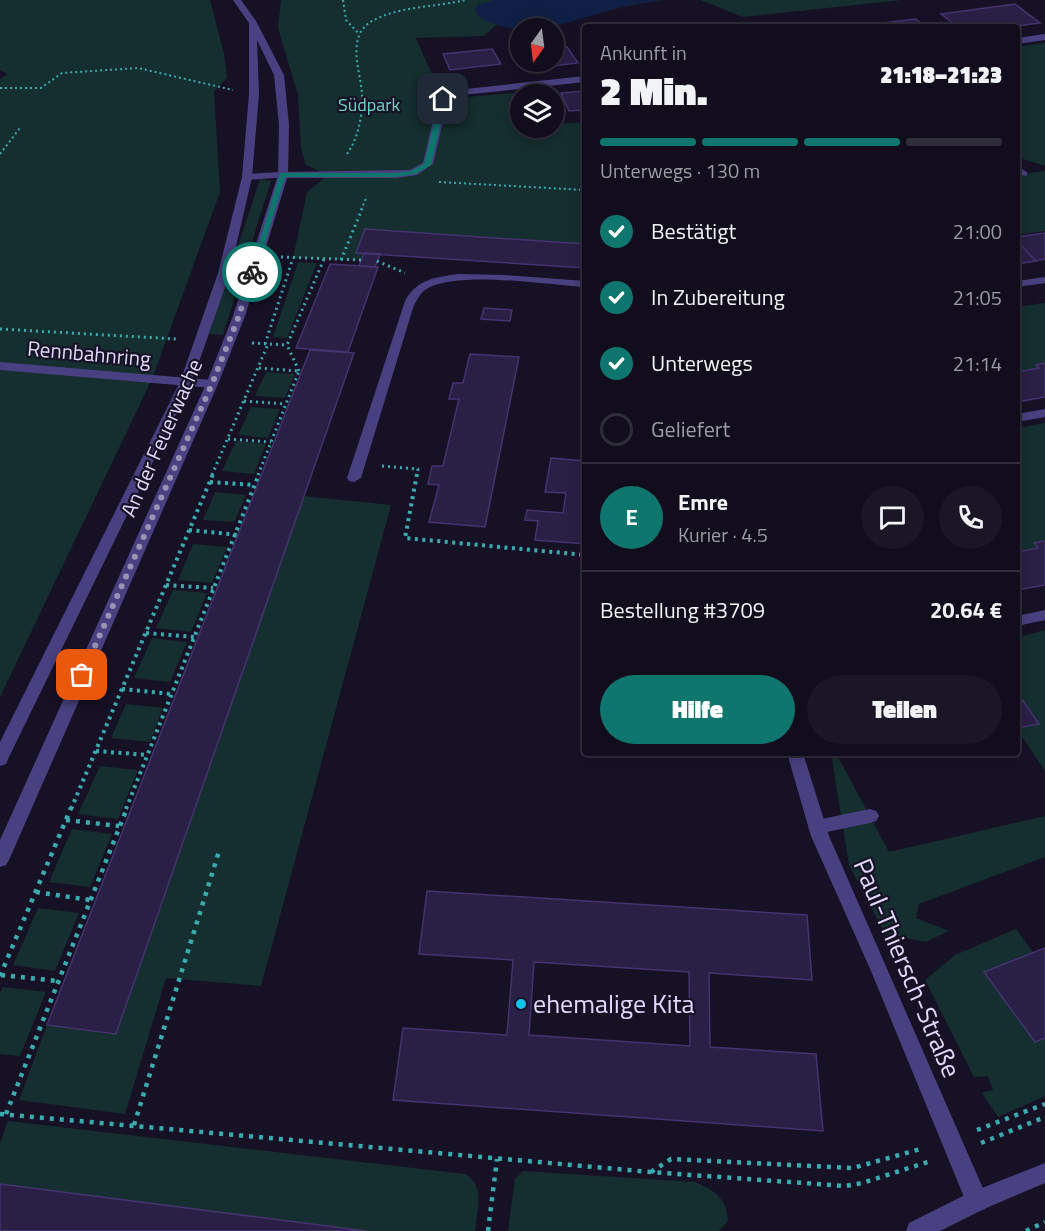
<!DOCTYPE html>
<html lang="de">
<meta charset="utf-8">
<style>
body{margin:0;font-family:"Titillium Web",sans-serif;background:#1a1625;color:#f1f3f6;height:100vh;display:flex;flex-direction:column;font-size:22px;white-space:nowrap}
*{box-sizing:border-box;margin:0}
p{font-size:20px;color:#9c9ca3}
.icon{flex:none;width:33px;height:33px;fill:none;stroke:currentColor;stroke-width:2;stroke-linecap:round;stroke-linejoin:round}
.map{position:relative;flex:1;overflow:hidden}
.side{position:absolute;left:582px;top:24px;width:438px;height:732px;display:flex;flex-direction:column;background:#110d1c;border-radius:6px;box-shadow:0 3px 15px #0003,0 0 0 2px #302d3b}
.side>*{flex:none}
.needle{width:39px;rotate:194deg}
.controls{position:absolute;left:510px;top:18px;display:grid;gap:12px}
.controls a{display:grid;place-items:center;width:54px;height:54px;border-radius:50%;background:#110d1c;box-shadow:0 3px 15px #0003,0 0 0 2px #302d3b;font-size:30px}
.pin{position:absolute;display:grid;place-items:center;width:51px;height:51px;color:#fff;margin:-26px;border-radius:12px;box-shadow:0 3px 9px #0006}
.courier{position:absolute;display:grid;place-items:center;width:60px;height:60px;margin:-30px;border:4px solid #0f766e;border-radius:50%;background:#fff;color:#222;box-shadow:0 2px 8px #0007}
.head em{font-style:normal;font-weight:800}
.head div{display:flex;flex-direction:column-reverse}
.head{display:flex;align-items:center;justify-content:space-between;height:102px;padding:0 18px}
h1{font-size:39px;font-weight:800;line-height:45px}
.bar{display:grid;grid-template-columns:repeat(4,1fr);gap:9px 6px;align-content:center;height:72px;padding:0 18px}
.bar i{height:8px;border-radius:4px;background:#302d3b}
.bar .current{background:#0f766e}
.bar p{grid-column:span 4}
.line{display:flex;align-items:center;gap:15px;padding:0 18px;border-top:2px solid #302d3b}
.line div{flex:1}
.round{display:grid;place-items:center;flex:none;width:63px;height:63px;border-radius:32px;background:#1a1625}
ol{padding:0 18px;list-style:none}
li{display:flex;align-items:center;gap:18px;height:66px}
li p{margin-inline-start:auto}
li .icon{padding:6px;border-radius:50%;background:#0f766e;color:#fff;stroke-width:4}
li:last-child{color:#9c9ca3}
li i{width:33px;height:33px;border:3px solid #302d3b;border-radius:50%}
.primary-button{display:flex;gap:12px;margin-top:auto;padding:12px 18px}
.primary-button a{flex:1;height:69px;border-radius:36px;background:#0f766e;color:#fff;font-size:24px;font-weight:800;line-height:69px;text-align:center}
.primary-button a+a{background:#1a1625;color:#f1f3f6}
.map>svg:first-child{display:block}
.green{fill:#152e2f}
.water{fill:#101f45}
.building{fill:#2a1f45;stroke:#44336f;stroke-width:1.5;fill-rule:evenodd}
.lines{fill:none;stroke-linecap:round;stroke-linejoin:round}
.path-far3{stroke:#39acb0;stroke-width:2;stroke-dasharray:2 3;stroke-linecap:butt}
.path-far2{stroke:#39acb0;stroke-width:3;stroke-dasharray:2 4;stroke-linecap:butt}
.path-far1{stroke:#39acb0;stroke-width:4;stroke-dasharray:3 4.5;stroke-linecap:butt}
.path{stroke:#39acb0;stroke-width:4.5;stroke-dasharray:4 6;stroke-linecap:butt}
.service{fill:#494081;fill-rule:evenodd}
.minor{fill:#494081;fill-rule:evenodd}
.tertiary{fill:#494081;fill-rule:evenodd}
.route{fill:#0f766e}
.done{stroke:#9a93b1;stroke-width:6;stroke-dasharray:0 10.8}
.poi-dot{fill:#14c3ed;stroke:#171126;stroke-width:2}
.labels{text-anchor:middle;stroke-width:4.5;stroke-linejoin:round;paint-order:stroke}
.far-park-label{font-size:18px;fill:#6ad7c6;stroke:#171126}
.street-label{font-size:21px;fill:#e0d9fc;stroke:#171126}
.near-street-label{font-size:26px;fill:#e0d9fc;stroke:#171126}
.near-poi-label{font-size:26px;fill:#e0d9fc;stroke:#171126;text-anchor:start}
</style>
<div class="map">
<svg width="1045" height="1231" viewBox="0 0 1045 1231">
<rect width="100%" height="100%" fill="#171126"/>
<!-- green -->
<path class="green" d="M0 0H210L224 54 227 78 214 91 220 192 152 379 0 697V79L7 74 0 70Z
M281 0H662L622 7 545 28 520 29 496 25 484 36 416 38 443 99 526 92 527 94H520V128H554V124L585 122V244L366 229 361 260 293 258 307 192 328 175 306 165 301 149 298 95 278 28Z
M700 0H902L743 17Z
M1045 43V166L1023 159 1017 154V47Z
M1017 170 1023 174 1045 171V231L1017 235Z
M260 179 271 181 223 335 209 334Z
M298 262 317 263 287 338 273 337Z
M1045 303V363L1036 365 1039 368 1017 372V307Z
M266 372 295 374 285 398 255 396Z
M251 407 280 409 268 438 238 435Z
M1045 423V541L1035 543 1038 548 1017 552V428Z
M236 441 266 444 254 474 222 471Z
M215 492 246 495 234 522 203 520Z
M304 496 391 505 261 986 166 978 125 1114 19 1100 47 1025 117 1033Z
M193 544 227 547 212 583 178 580Z
M173 590 207 593 191 632 156 628Z
M1045 630V771L1017 729 1038 723 1017 692V638Z
M152 638 187 642 170 682 134 678Z
M126 704 163 708 150 742 111 738Z
M831 753H836L889 852 1045 816V857L919 904 916 918 949 931 926 942 885 934 849 865Z
M100 766 138 770 118 819 78 814Z
M72 829 112 834 90 887 49 882Z
M38 908 79 913 55 971 13 965Z
M1016 929 1033 952 985 972 1035 1042 1045 1038V1096L998 1117 982 1093 993 1090 988 1076 974 1077 925 980 955 955Z
M3 987 46 992 20 1056 0 1054V993Z
M8 1121 465 1174C486 1186 477 1210 475 1231H366L0 1184V1143Z
M523 1171 695 1182C715 1190 727 1199 728 1221L719 1231H508L515 1179Z"/>
<!-- water -->
<path class="water" d="M494 0H662C648 2 634 4 621 7 578 18 531 41 489 22 482 19 478 17 475 10L478 5Z"/>
<!-- building -->
<path class="building" d="M1015 4 1040 23 1007 27H958L941 14Z
M916 19 925 27H868L865 25Z
M567 47 578 63 527 69 522 62H554V48Z
M492 49 501 64 450 70 443 54Z
M585 91V110L569 111 561 93Z
M365 229 585 244V268L356 253Z
M1045 233V259L1036 261 1017 241V237Z
M1017 241 1036 261 1017 264Z
M364 253 380 254 375 267 359 266Z
M330 264 378 267 348 352 296 348Z
M484 308 512 310 510 321 481 319Z
M310 350 354 353 116 1034 47 1025Z
M470 354 519 357 485 527 429 522 439 485 428 484 432 466H443L459 399H449L453 383H463Z
M1045 363V397L1017 402V372L1039 368 1036 365Z
M551 458 585 461V544L535 540 538 521 525 520 527 510 563 513 566 493 545 492Z
M1045 541V585L1017 590V552L1038 548 1034 543Z
M1017 692 1039 724 1017 728Z
M427 891 807 915 812 980 709 973 710 1047 816 1054 823 1131 393 1100 403 1028 507 1035 513 960 419 954ZM534 962 689 972 690 1046 529 1035Z
M1045 948V1038L1035 1042 984 972Z
M0 1184 366 1231H0Z"/>
<g class="lines">
<!-- path-far3 -->
<path class="path-far3" d="M343 0 346 20 359 34
M0 88H41L62 73 138 68 233 90
M0 154 20 128
M347 154C359 137 363 113 362 93 360 70 346 36 372 21 399 6 436 7 466 0
M439 182 585 190
M361 210 367 196"/>
<!-- path-far2 -->
<path class="path-far2" d="M281 257 361 260
M341 260 362 209
M377 261 405 273
M0 329 176 339
M252 343 287 345
M265 344 293 258
M299 371 287 345 324 259
M244 401 285 404
M228 439 271 442
M382 466 418 469 417 475
M212 475 268 344
M258 475 299 371 258 368"/>
<!-- path-far1 -->
<path class="path-far1" d="M417 474 405 538 585 555
M210 482 254 485
M189 530 238 535
M166 585 213 588
M146 633 194 637
M122 689 171 694
M96 751 147 755
M71 809 213 474
M126 809 259 474"/>
<!-- path -->
<path class="path" d="M66 820 119 826
M36 892 90 900
M1 975 58 981
M0 976 71 808
M0 1114 650 1172 845 1186 862 1183 931 1161
M6 1114 127 808
M134 1125 220 848
M977 1130 1045 1104
M981 1143 1045 1117
M651 1172 671 1159 853 1168 924 1148
M488 1231 497 1159
M1026 1231 1045 1222"/>
<!-- service -->
<path class="service" d="M283 172 288 175 287 177 247 180 242 177 247 174Z
M870 809 876 811 879 816 876 821 870 823 817 834 811 832 808 827 811 822 817 820Z"/>
<!-- minor -->
<path class="minor" d="M1045 34V40L1017 44V38Z
M585 76V82L453 96 448 100 433 164 417 175 396 178H283L278 175 283 172 410 170 423 163 438 99 447 91Z
M1017 166 1027 172V176L1017 174Z
M459 274 504 275 585 281V287C546 285 465 271 430 287 421 291 417 299 413 308L361 478 354 482 349 481 347 478 405 301C417 279 436 277 459 274Z
M1045 277V283L1017 287V281Z
M0 362 212 380 218 384 212 388 0 370Z
M1045 409V417L1017 422V414Z
M1045 610V620L1017 626V616Z
M787 753H803L829 836 985 1193 988 1201 985 1209 977 1212 969 1209 871 971 811 836Z"/>
<!-- tertiary -->
<path class="tertiary" d="M233 0H241L256 21 284 75 289 125 288 175 245 316 218 384 9 860 6 865 0 867V840L206 384 233 316 278 175 279 125 274 75 257 40 259 94 252 177 230 273 192 382 8 759 6 764 0 766V742L180 382 218 273 242 177 249 94V23Z
M1045 1163V1183L984 1209 940 1231H906L909 1223 969 1193Z"/>
</g>
<!-- route -->
<path class="route" d="M443 98 446 99 431 165 415 174 396 177H285L256 272 250 274 280 173H396L411 171 424 164 440 99Z"/>
<g class="lines">
<!-- done -->
<path class="done" d="M82 675 212 384 239 316 252 272"/>
</g>
<!-- markers -->
<circle class="poi-dot" cx="521" cy="1004" r="6"/>
<g class="labels">
<!-- far-park labels -->
<g class="far-park-label">
<text x="369" y="111">Südpark</text>
</g>
<!-- street labels -->
<g class="street-label">
<text transform="translate(89 354) rotate(5)" y="7">Rennbahnring</text>
<text transform="translate(162 438) rotate(-66)" y="7">An der Feuerwache</text>
</g>
<!-- near-street labels -->
<g class="near-street-label">
<text transform="translate(907 968) rotate(67)" y="9">Paul-Thiersch-Straße</text>
</g>
<!-- near-poi labels -->
<g class="near-poi-label">
<text x="533" y="1013">ehemalige Kita</text>
</g>
</g>
</svg>
<div class="controls">
<a><svg class="needle" viewBox="-14 -14 28 28"><path d="M0-13l5 13h-10z" fill="#e53935"/><path d="M0 13l5-13h-10z" fill="#9c9ca3"/></svg></a>
<a><svg class="icon" aria-label="layers" viewBox="0 0 24 24"><path d="M12 4l9 5-9 5-9-5zM3 14l9 5 9-5"/></svg></a>
</div>
<div class="pin" style="left:82px;top:675px;background:#ea580c"><svg class="icon" aria-label="bag" viewBox="0 0 24 24"><path d="M5 8h14l-1 12H6zM9 8a3 3 0 0 1 6 0"/></svg></div>
<div class="pin" style="left:443px;top:99px;background:#1f2937"><svg class="icon" aria-label="home" viewBox="0 0 24 24"><path d="M3 11l9-7 9 7M6 9v11h12V9"/></svg></div>
<div class="courier" style="left:252px;top:272px"><svg class="icon" aria-label="bike" viewBox="0 0 24 24"><circle cx="6" cy="16" r="4"/><circle cx="18" cy="16" r="4"/><path d="M6 16l4-8h5l3 8M10 8l3 8H6M13 5h3"/></svg></div>
<section class="side">
<div class="head"><div><h1>2 Min.</h1><p>Ankunft in</p></div><em>21:18–21:23</em></div>
<div class="bar"><i class="current"></i><i class="current"></i><i class="current"></i><i></i><p>Unterwegs · 130 m</p></div>
<ol>
<li><svg class="icon" aria-label="check" viewBox="0 0 24 24"><path d="M5 12l5 5 9-10"/></svg>Bestätigt<p>21:00</p></li>
<li><svg class="icon" aria-label="check" viewBox="0 0 24 24"><path d="M5 12l5 5 9-10"/></svg>In Zubereitung<p>21:05</p></li>
<li><svg class="icon" aria-label="check" viewBox="0 0 24 24"><path d="M5 12l5 5 9-10"/></svg>Unterwegs<p>21:14</p></li>
<li><i></i>Geliefert</li>
</ol>
<div class="line" style="height:108px"><b class="round" style="background:#0f766e;color:#fff">E</b><div><b>Emre</b><p>Kurier · 4.5</p></div><a class="round"><svg class="icon" aria-label="chat" viewBox="0 0 24 24"><path d="M4 5h16v11H9l-5 4z"/></svg></a><a class="round"><svg class="icon" aria-label="phone" viewBox="0 0 24 24"><path d="M5 4h4l2 5-3 2q2 4 5 5l2-3 5 2v4C11 20 4 13 5 4z"/></svg></a></div>
<div class="line" style="height:78px"><div>Bestellung #3709</div><b>20.64 €</b></div>
<div class="primary-button"><a>Hilfe</a><a>Teilen</a></div>
</section>
</div>
